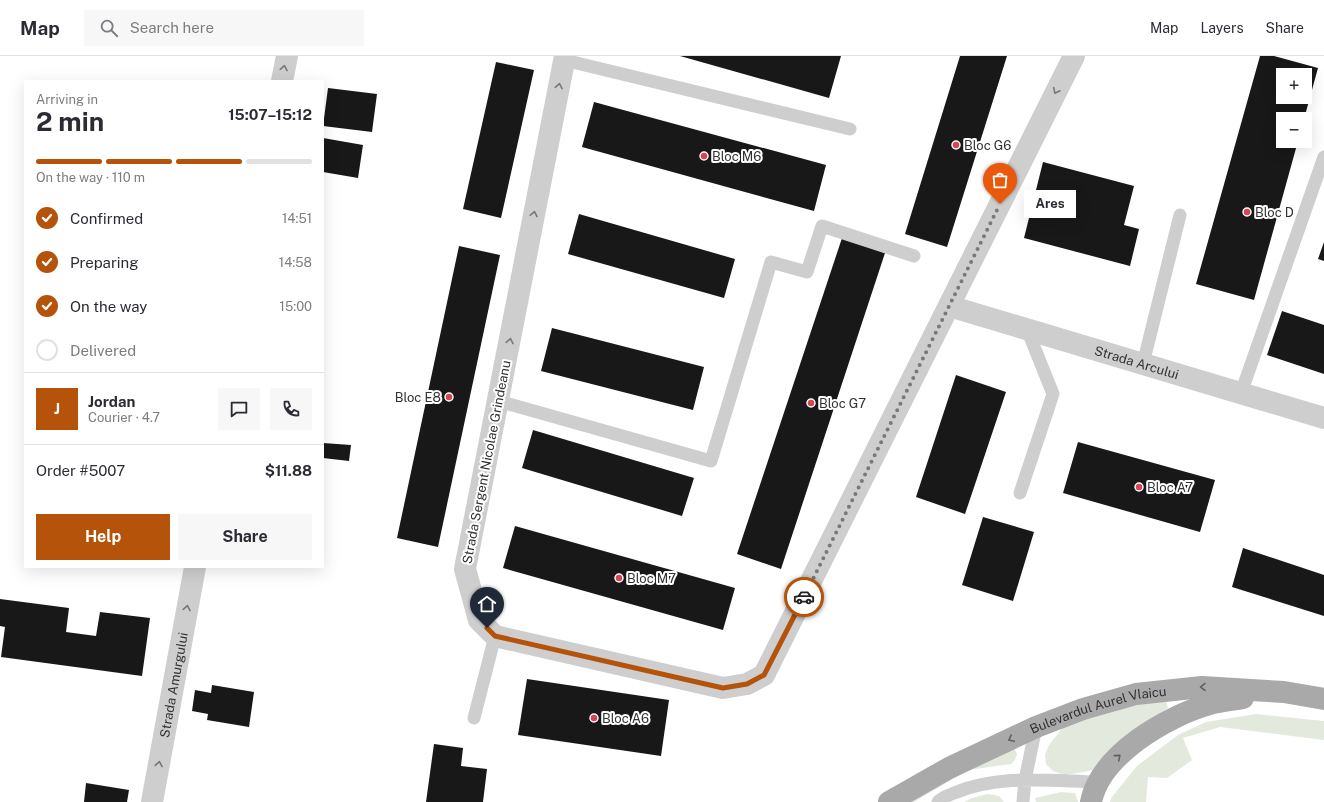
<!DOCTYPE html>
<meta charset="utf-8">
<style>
body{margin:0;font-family:"Public Sans",sans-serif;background:#f7f7f7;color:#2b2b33;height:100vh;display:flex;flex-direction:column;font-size:15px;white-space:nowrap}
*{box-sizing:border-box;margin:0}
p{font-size:13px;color:#7c7c81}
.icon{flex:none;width:22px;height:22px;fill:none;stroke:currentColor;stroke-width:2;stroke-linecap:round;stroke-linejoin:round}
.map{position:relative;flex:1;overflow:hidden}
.side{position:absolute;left:24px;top:24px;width:300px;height:488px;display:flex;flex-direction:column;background:#fff;border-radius:0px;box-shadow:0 4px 16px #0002}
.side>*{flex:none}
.fabs{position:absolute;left:1276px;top:12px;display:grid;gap:8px}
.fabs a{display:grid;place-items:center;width:36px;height:36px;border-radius:0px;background:#fff;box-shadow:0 4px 16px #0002;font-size:20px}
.pin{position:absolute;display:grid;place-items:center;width:34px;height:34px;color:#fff;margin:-41px -17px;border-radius:50% 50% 50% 0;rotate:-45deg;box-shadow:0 0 4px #0007}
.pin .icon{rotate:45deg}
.courier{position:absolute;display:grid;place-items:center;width:40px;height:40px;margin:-20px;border:3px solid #b45309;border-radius:50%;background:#fff;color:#222;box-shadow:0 1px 5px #0007}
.bubble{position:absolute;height:28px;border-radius:0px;background:#fff;box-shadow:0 4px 16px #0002;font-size:13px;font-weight:700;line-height:28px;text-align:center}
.overview em{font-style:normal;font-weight:700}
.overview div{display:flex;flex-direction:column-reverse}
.overview{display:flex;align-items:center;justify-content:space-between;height:68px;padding:0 12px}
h1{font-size:26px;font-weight:700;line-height:30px}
.bar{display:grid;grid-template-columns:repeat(4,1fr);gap:6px 4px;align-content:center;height:48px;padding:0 12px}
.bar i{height:5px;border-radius:3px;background:#e1e1e2}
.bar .selected{background:#b45309}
.bar p{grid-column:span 4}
.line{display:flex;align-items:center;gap:10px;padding:0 12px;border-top:1px solid #e1e1e2}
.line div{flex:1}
.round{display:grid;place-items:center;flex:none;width:42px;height:42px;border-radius:0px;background:#f7f7f7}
ol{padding:0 12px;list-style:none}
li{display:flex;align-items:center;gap:12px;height:44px}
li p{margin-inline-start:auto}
li .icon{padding:4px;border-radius:50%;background:#b45309;color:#fff;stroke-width:4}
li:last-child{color:#7c7c81}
li i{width:22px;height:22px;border:2px solid #e1e1e2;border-radius:50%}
.action{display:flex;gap:8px;margin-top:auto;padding:8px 12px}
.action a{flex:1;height:46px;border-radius:0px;background:#b45309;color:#fff;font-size:16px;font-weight:700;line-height:46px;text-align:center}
.action a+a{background:#f7f7f7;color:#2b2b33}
header{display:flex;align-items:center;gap:24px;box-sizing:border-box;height:56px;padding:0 20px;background:#fff;border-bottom:1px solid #e1e1e2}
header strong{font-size:19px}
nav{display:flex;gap:22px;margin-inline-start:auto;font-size:14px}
.search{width:280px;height:36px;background:#f7f7f7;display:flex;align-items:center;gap:10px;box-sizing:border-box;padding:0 14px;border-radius:0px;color:#7c7c81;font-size:15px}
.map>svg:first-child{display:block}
.green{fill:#e4e9dd}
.building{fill:#181818;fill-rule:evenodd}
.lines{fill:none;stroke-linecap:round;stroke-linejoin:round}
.service{stroke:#cecece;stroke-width:13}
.minor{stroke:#cecece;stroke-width:22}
.primary{stroke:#a9a9a9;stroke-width:22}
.oneway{stroke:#787878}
.oneway2{stroke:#616161}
.done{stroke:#797979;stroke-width:4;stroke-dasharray:0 7.2}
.route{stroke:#b45309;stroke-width:5}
.poi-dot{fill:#d84355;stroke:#fff;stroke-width:1.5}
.labels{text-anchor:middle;stroke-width:4;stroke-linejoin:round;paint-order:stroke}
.poi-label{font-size:13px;fill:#313131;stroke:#fff;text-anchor:start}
.street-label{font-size:13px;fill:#313131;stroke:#fff}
</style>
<header>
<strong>Map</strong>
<div class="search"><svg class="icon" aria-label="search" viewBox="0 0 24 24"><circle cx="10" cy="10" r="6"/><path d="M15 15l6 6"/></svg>Search here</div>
<nav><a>Map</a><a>Layers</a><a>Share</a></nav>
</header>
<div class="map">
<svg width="1324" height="746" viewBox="0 0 1324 746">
<rect width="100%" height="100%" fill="#fff"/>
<!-- green -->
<path class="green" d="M1165 642 1168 652 1135 674 1095 714 1064 719 1053 715 1046 708 1045 698 1049 689 1065 669 1097 656Z
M1256 658 1324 665V684L1220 671 1183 682 1192 704 1167 722 1148 721 1146 746H1110L1111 742 1137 710 1178 679 1206 666Z
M1013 690 1017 698 1015 704 1011 708 968 714 914 746H901L948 719Z
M1061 736 1075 737 1078 746H1036L1035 742Z
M988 738 999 740 1004 746H964L972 742Z"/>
<!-- building -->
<path class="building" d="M680 0H841L829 42Z
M960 0H1007L947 191 905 178Z
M1260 0H1274L1318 12 1304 63H1283V85H1298L1254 244 1196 228ZM1283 19H1305V41H1283Z
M496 6 534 14 501 162 463 153Z
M328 32 377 38 372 76 323 70Z
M594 46 826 109 814 155 582 91Z
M323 82 363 89 358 122 323 116Z
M1043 106 1134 130 1124 169 1139 173 1130 210 1024 182Z
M579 158 735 203 724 242 568 198Z
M842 182 885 197 781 513 737 498Z
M1324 186V205L1318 203Z
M459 190 500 199 438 491 397 482Z
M1282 255 1324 269V318L1267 299Z
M552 272 704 311 693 354 541 315Z
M956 319 1006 336 965 458 916 441Z
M533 374 694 422 682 460 522 412Z
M1078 386 1215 424 1200 476 1063 437Z
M323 387 351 389 349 405 323 402Z
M983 461 1034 476 1013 545 962 529Z
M515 470 735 532 723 574 503 512Z
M1243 492 1324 519V560L1232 531Z
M0 543 69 552 66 576 96 580 100 556 150 562 142 620 1 601 5 571 0 570Z
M527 623 669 644 661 700 518 679Z
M212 629 254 636 249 671 207 664 208 658 192 655 195 634 211 637Z
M434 688 463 692 461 710 487 713 483 746H426Z
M86 727 129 734 127 746H84Z"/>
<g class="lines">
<!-- service -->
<path class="service" d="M564 4 850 73
M1143 308 1180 159
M1241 337 1324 101
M498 345 711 405 771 206 807 216 822 170 914 200
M1020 437 1053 338 1027 273
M474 662 495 580
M938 746C942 741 948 740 954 737 999 718 1050 725 1098 726
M1023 746 1025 724 1036 671"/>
<!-- minor -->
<g class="minor">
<path d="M565 0 465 513 479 564 495 580 723 632 747 628 764 619 1074 0"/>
<path d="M282 25 287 0"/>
<path id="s1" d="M949 250 1324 362"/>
<path id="s2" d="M152 746 195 511"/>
</g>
<!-- primary -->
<g class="primary">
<path id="s3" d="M889 746 949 712 1036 671 1083 653 1136 638 1202 631 1284 636 1324 643"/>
<path d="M1091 746C1100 699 1167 660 1210 648 1221 645 1233 644 1243 642"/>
</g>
</g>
<!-- one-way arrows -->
<defs><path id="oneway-chevron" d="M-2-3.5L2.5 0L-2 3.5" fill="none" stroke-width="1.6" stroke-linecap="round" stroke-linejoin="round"/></defs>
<g class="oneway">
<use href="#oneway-chevron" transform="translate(284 12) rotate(-80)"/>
<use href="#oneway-chevron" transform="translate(559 30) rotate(-79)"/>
<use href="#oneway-chevron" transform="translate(1056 35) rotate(117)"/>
<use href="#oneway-chevron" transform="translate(534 158) rotate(-79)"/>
<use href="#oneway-chevron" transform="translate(510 285) rotate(-79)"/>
<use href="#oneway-chevron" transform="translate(187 552) rotate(-80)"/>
<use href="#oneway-chevron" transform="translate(159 708) rotate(-80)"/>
</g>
<g class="oneway2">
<use href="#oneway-chevron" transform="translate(1203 631) rotate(179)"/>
<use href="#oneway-chevron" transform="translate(1011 683) rotate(155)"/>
<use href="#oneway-chevron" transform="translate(1118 701) rotate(-41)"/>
</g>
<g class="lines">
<!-- done -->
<path class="done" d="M804 541 1000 148"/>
<!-- route -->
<path class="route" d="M487 572 495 580 723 632 747 628 764 619 804 541"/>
</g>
<!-- markers -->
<g class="poi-dot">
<circle cx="956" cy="89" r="4"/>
<circle cx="704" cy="100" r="4"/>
<circle cx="1247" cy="156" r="4"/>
<circle cx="449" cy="341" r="4"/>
<circle cx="811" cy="347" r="4"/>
<circle cx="1139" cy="431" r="4"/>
<circle cx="619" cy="522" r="4"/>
<circle cx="594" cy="662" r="4"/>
</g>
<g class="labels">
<!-- poi labels -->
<g class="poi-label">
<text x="964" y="94">Bloc G6</text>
<text x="712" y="105">Bloc M6</text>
<text x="1255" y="161">Bloc D</text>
<text x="441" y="346" text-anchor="end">Bloc E8</text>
<text x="819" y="352">Bloc G7</text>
<text x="1147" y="436">Bloc A7</text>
<text x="627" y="527">Bloc M7</text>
<text x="602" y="667">Bloc A6</text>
</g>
<!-- street labels -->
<g class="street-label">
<text dy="5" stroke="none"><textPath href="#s1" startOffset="196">Strada Arcului</textPath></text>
<text transform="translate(486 406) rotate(-79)" y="5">Strada Sergent Nicolae Grindeanu</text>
<text dy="5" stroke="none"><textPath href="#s2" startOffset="119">Strada Amurgului</textPath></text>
<text dy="5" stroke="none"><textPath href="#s3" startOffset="230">Bulevardul Aurel Vlaicu</textPath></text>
</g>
</g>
</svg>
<div class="fabs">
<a>+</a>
<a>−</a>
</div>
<div class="pin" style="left:1000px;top:148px;background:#ea580c"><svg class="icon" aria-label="bag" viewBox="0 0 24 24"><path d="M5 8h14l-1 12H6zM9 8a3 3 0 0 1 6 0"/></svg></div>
<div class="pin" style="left:487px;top:572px;background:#1f2937"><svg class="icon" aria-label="home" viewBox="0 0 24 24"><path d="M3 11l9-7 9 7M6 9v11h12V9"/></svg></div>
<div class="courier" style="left:804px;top:541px"><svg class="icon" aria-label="car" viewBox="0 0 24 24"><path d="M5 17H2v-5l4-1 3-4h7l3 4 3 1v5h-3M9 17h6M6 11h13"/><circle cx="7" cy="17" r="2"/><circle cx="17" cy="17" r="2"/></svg></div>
<div class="bubble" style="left:1024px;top:134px;width:52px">Ares</div>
<section class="side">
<div class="overview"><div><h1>2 min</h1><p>Arriving in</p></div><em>15:07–15:12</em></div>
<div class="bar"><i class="selected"></i><i class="selected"></i><i class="selected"></i><i></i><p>On the way · 110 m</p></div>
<ol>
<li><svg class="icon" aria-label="check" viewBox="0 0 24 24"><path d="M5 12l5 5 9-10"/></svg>Confirmed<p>14:51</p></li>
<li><svg class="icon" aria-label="check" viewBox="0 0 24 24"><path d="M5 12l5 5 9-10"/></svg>Preparing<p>14:58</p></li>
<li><svg class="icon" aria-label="check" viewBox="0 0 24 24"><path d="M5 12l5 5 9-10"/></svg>On the way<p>15:00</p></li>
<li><i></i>Delivered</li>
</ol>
<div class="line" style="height:72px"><b class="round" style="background:#b45309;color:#fff">J</b><div><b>Jordan</b><p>Courier · 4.7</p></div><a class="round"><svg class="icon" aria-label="chat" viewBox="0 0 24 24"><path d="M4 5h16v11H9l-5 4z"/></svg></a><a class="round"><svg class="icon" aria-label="phone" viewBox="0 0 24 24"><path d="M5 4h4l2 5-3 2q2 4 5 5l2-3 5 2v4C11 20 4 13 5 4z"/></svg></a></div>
<div class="line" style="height:52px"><div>Order #5007</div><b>$11.88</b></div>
<div class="action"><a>Help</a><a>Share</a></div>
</section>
</div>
